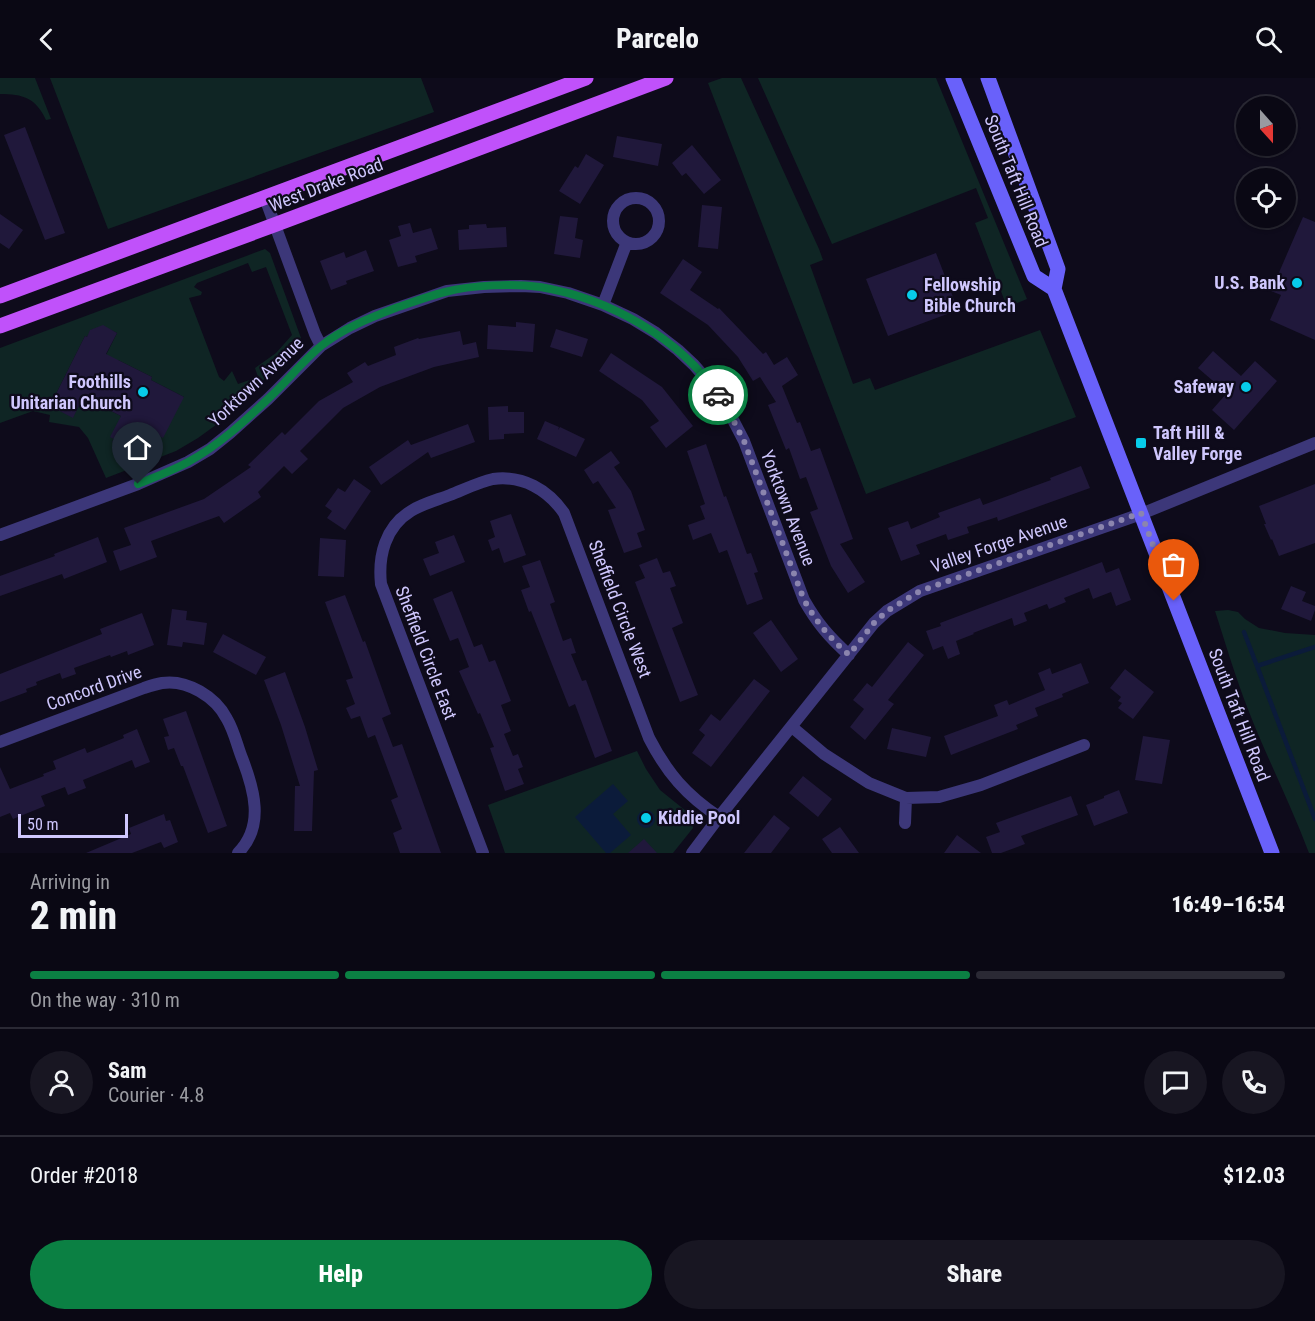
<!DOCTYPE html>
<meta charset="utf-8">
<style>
body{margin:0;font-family:"Roboto Condensed",sans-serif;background:#181622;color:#f1f3f6;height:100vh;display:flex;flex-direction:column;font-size:22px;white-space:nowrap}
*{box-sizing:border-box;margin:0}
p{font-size:20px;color:#999aa0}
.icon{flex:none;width:33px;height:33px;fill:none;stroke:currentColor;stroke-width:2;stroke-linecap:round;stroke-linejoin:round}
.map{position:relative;height:775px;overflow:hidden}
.sheet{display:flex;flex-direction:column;background:#0a0814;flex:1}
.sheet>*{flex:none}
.needle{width:39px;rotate:159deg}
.controls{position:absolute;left:1236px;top:18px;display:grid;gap:12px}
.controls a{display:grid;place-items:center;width:60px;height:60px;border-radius:50%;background:#0a0814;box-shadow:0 2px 4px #0004,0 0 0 2px #2a2934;font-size:30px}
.scale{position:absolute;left:18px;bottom:15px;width:110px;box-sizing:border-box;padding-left:6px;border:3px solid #cfc7fd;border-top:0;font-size:16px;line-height:21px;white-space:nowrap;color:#cfc7fd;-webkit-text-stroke:4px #0e0b1b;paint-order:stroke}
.pin{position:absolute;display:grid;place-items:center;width:51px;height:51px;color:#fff;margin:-62px -26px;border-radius:50% 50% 50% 0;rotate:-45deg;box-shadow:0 0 6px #0007}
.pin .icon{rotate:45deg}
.courier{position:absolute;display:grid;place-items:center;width:60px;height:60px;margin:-30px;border:4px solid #0b8043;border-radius:50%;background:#fff;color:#222;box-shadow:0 2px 8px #0007}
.overview em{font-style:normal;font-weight:800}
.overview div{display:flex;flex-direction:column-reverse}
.overview{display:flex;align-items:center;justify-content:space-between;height:102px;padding:0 30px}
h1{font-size:39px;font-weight:800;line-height:45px}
.bar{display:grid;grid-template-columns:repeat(4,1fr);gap:9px 6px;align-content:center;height:72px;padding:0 30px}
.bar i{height:8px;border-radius:4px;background:#2a2934}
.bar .current{background:#0b8043}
.bar p{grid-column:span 4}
.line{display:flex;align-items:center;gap:15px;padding:0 30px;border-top:2px solid #2a2934}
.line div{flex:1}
.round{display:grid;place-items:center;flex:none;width:63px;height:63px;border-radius:32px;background:#181622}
.cta{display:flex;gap:12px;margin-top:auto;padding:12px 30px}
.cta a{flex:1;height:69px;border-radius:36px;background:#0b8043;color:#fff;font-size:24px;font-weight:800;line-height:69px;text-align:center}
.cta a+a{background:#181622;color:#f1f3f6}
header{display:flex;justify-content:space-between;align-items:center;height:78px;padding:0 30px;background:#0a0814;font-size:27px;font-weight:800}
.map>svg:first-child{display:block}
.green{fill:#0f2524;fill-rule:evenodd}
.water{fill:#0b1b3a}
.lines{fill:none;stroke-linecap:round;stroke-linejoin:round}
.stream{stroke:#0b1b3a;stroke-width:4.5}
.building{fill:#20183b}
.minor{stroke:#3c3779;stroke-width:12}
.secondary{stroke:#6961fa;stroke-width:15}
.primary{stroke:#c051fa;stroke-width:15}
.done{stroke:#8b85ae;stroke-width:6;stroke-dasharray:0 10.8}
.route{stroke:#0b8043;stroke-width:8}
.poi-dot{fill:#07ccea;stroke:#0e0b1b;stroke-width:2}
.labels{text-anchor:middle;stroke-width:4.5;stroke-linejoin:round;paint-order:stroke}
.street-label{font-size:18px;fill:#cfc7fd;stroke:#0e0b1b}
.poi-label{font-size:18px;font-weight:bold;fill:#cfc7fd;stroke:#0e0b1b;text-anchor:end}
</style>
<header><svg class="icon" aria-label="back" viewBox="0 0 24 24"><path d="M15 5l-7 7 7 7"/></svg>Parcelo<svg class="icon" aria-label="search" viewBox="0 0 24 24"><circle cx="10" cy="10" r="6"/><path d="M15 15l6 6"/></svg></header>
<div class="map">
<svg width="1315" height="775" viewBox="0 0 1315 775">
<rect width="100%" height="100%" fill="#0e0b1b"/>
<!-- green -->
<path class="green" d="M0 0H35L51 41 46 42C36 20 23 16 0 16Z
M50 0H421L434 34 108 151Z
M722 0H741L819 171 823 182 810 187 853 306 870 300 875 312 1040 252 1076 339 866 416 708 5Z
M758 0H936L1027 221 1007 229 975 145 988 140 976 110 832 166Z
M265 171 270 175 301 260 299 268 220 344 198 360 176 373 106 400 88 360 79 349 49 344 50 337 33 333 0 345V270ZM248 185 252 194 266 189 292 257 276 275 255 290 258 299 238 306 232 293 224 303 219 299 189 220 201 217 202 214 194 209 197 205ZM103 248 117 255 103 283 110 297 118 282 152 299 151 302 184 319 147 352 137 372 132 370 130 373 113 364 121 338 83 319 73 339 50 328 85 258 87 259 91 252Z
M1228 532 1238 534 1245 541 1259 550 1285 555 1315 557V775H1309C1291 727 1268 682 1249 634 1236 601 1226 567 1215 533Z
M637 673 646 691 660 712 691 737 693 750 673 775H505L488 727Z"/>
<!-- water -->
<path class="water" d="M613 706 628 723 613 736 631 757 610 775H606L575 739Z
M637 741a9 9 0 1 1 18 0a9 9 0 1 1-18 0Z"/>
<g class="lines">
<!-- stream -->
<path class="stream" d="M1244 554 1257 588 1315 569
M1257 588 1315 741"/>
</g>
<!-- building -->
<path class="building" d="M25 49 65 155 45 162 4 57Z
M617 58 662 66 658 88 613 79Z
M692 67 721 102 704 116 686 95 682 98 672 85Z
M586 76 604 87 580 126 559 113 575 88 578 90Z
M702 127 722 129 718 171 698 169Z
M0 136 23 152 9 171 0 165Z
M560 138 578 140 575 160 583 162 580 180 554 176Z
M1303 139 1315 144V262L1270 242 1281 217 1271 213Z
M410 145 413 155 431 150 438 171 415 178 417 184 398 189 389 162 401 158 398 148Z
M486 146 487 150 506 149 507 169 459 172 458 152 469 151V147Z
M366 172 374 193 346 203 347 206 331 212 320 183 344 174 346 180Z
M936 175 958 232 888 258 866 201Z
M683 181 702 194 690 212 718 231 719 230 763 276 766 274 774 287 787 279 798 297 782 308 797 345 800 344 811 373 820 370 853 461 840 466 865 504 848 515 831 488 810 434 818 431 806 399 800 401 789 370 786 372 768 327 776 324 760 299 753 303 738 279 708 247 660 215Z
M516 244 535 246 533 274 487 271 488 247 516 249Z
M103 247 117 255 106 276 152 299 151 302 184 319 163 360 147 352 137 373 132 370 131 373 112 364 114 361 110 359 121 338 83 319 73 340 50 328 85 258 87 259 90 252Z
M556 251 588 261 582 279 550 269Z
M460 253 463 267 476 264 479 279 434 289 380 309 343 330 300 373 308 381 292 396 284 388 258 414 261 419 224 445 219 438 151 463 157 479 120 493 113 473 131 467 124 450 204 421 251 389 248 387 282 354 285 357 319 323 353 304 347 295 365 284 368 288 396 277 394 269 418 260 419 261Z
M1213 273 1241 298 1255 283 1277 303 1234 352 1212 332 1227 315 1198 290Z
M611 275 662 309 693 348 666 370 650 349 659 343 642 322 599 293Z
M508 328V334H524V355L504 356V361L489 362 488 329Z
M545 343 559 349 558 352 560 349 585 361 576 379 537 361Z
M468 346 475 364 431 380 428 374 381 407 369 389 408 362 411 367Z
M706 366 724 419 726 418 747 476 751 475 758 494 754 495 763 521 747 527 727 472 719 475 711 455 693 462 688 447 705 441 700 428 705 426 687 373Z
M611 373 620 385 614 389 631 413 645 452 637 455 642 469 624 475 608 432 616 430 598 403 593 406 584 392Z
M1081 388 1090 410 998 443 997 439 967 449 969 455 948 462 946 456 916 467 920 476 901 483 888 450 908 443 911 451 940 439 938 435 980 420 983 427 1051 402 1050 400Z
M354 401 371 413 345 452 327 440 332 433 325 428 338 410 345 414Z
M1315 406V465L1279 478 1272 461 1271 462 1264 446H1266L1259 428Z
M511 436 526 477 504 485 499 470 492 473 488 462 495 459 490 443Z
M454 457 465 484 430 498 423 481 439 475 435 464Z
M98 459 107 484 64 501 62 496 0 518V498L55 478 54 476Z
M320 460 346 462 344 499 318 498Z
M657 480 663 495 670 493 676 508 670 510 683 545 672 550 698 617 680 624 635 504 645 500 639 487Z
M540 482 555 524 550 526 563 563 571 560 576 575 571 576 582 603 586 602 612 673 595 680 575 626 569 629 531 533 529 534 521 512 530 509 522 488Z
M1102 484 1106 495 1119 490 1131 522 1116 528 1111 514 1093 521 1089 510 1064 520 1066 524 1049 531 1047 526 1024 535 1027 543 1014 548 1012 540 973 555 974 556 956 563 960 576 948 581 943 568 933 572 926 553 941 548 940 545Z
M1291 508 1306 514 1302 523 1315 528V532L1311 543 1281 531Z
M452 513 474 569 482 566 489 584 495 582 511 623 501 627 511 653 504 656 513 678 518 676 523 689 518 691 524 706 505 713 490 670 494 669 480 635 478 636 459 593 469 589 458 560 450 563 433 521Z
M345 517 363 564 365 563 391 636 382 640 393 669 402 666 441 775H400L393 755 402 751 391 722 398 719 375 657 368 660 360 638 351 641 346 630 355 626 346 602 353 600 325 524Z
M172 531 187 533 186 542 207 545 204 567 183 564 182 569 167 567Z
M142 535 154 567 128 577 127 573 111 579 110 577 74 590 76 596 62 601 60 595 36 604 37 607 26 611 27 614 0 624V596L102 556 100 551Z
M771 542 798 581 781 594 753 555Z
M223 556 266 579 256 597 213 574Z
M908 564 924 577 888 622 894 626 865 662 850 649 864 631 853 622 867 605 872 609Z
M1081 585 1089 605 1062 616 1063 619 1035 630 1038 638 1016 647 1018 651 951 677 944 658 998 638 994 627 1007 622 1009 627 1045 612 1038 595 1050 590 1052 596Z
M1125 591 1154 614 1133 641 1118 630 1122 625 1118 623 1121 619 1110 610Z
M285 594 305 649 318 692 314 693 312 753H294L295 708H300L281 647 264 602Z
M754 601 770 613 711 689 692 675 705 657 699 652 711 636 720 643Z
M186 633 227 748 208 755 183 688H181L174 670 168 672 164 659 169 658 163 641Z
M892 650 931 659 926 679 887 671Z
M137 651 150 684 135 690 132 682 83 702 86 710 68 717 65 709 41 718 45 728 13 741 10 735 0 739V689L10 711 44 698 43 696 56 691 53 683 85 670 87 675 124 660 123 657Z
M1143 658 1170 662 1162 706 1135 702Z
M803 698 832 721 818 739 789 715Z
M1119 712 1128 735 1094 748 1086 727 1104 720V718Z
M1071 718 1078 737 1021 758 1025 766 1001 775H992L986 759 1000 754 996 745Z
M164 736 166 743 170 742 178 764 164 770 161 764 132 775H86L131 756 129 750Z
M774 737 790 750 771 775H744Z
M840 749 859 775H832L822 761Z
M957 757 981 775H944Z
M644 761 657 775H628Z"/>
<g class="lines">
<!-- minor -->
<path class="minor" d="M265 120 315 256 321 268
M613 143a23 23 0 1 1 46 0a23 23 0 1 1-46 0Z
M603 227 627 164
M0 457 138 406 188 384 210 371 230 355 268 321 321 268 350 250 375 238 447 213 484 209 521 208 540 209 568 215 603 227 633 241 656 255 678 272 694 287 714 310 730 336 744 363 804 522C817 545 829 559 849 577
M792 649 824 676 869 705 906 720 939 719 981 707 1084 667
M0 664 144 610C150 608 156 606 162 605 187 601 216 619 227 641 234 653 237 667 242 680 254 711 265 748 238 775
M905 745 906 720
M483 775 381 506C378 478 385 449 411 433 422 426 437 422 450 417 463 412 479 404 493 401 523 397 548 412 564 435L649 660C667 695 686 717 719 739
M692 775 719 739 874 545 887 533 920 513 1141 436 1315 365"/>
<!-- secondary -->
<path class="secondary" d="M953 0 1034 198 1054 211
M988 0 1058 191 1054 211 1272 775"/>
<!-- primary -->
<path class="primary" d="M0 218 586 0
M0 248 274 147 666 0"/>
</g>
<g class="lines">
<!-- done -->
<path class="done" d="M718 317 730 336 744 363 804 522C817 545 829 559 849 577L874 545 887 533 920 513 1141 435 1174 523"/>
<!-- route -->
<path class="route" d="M138 406C155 399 172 393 188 384 218 368 245 343 270 319 287 303 303 283 321 268 343 250 372 239 398 229 413 224 429 218 445 214 471 207 514 205 540 209 608 220 680 260 718 317"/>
</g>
<!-- markers -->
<g class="poi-dot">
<circle cx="1297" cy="205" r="6"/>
<circle cx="912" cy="217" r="6"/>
<circle cx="1246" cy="309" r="6"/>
<circle cx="143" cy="314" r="6"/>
<rect x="1135" y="359" width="12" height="12" rx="3"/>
<circle cx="646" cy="740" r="6"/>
</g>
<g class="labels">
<!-- street labels -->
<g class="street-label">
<text transform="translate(1016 103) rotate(68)" y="6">South Taft Hill Road</text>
<text transform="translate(326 107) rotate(-21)" y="6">West Drake Road</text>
<text transform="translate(256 304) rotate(-43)" y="6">Yorktown Avenue</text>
<text transform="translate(788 430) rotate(69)" y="6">Yorktown Avenue</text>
<text transform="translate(999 466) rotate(-19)" y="6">Valley Forge Avenue</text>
<text transform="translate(620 531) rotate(69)" y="6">Sheffield Circle West</text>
<text transform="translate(426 575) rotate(69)" y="6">Sheffield Circle East</text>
<text transform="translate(94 610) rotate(-20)" y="6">Concord Drive</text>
<text transform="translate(1239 637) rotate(69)" y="6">South Taft Hill Road</text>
</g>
<!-- poi labels -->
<g class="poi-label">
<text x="1285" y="211">U.S. Bank</text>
<text x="924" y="213" text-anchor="start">Fellowship<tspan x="924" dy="21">Bible Church</tspan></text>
<text x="131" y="310">Foothills<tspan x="131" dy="21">Unitarian Church</tspan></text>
<text x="1234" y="315">Safeway</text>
<text x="1153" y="361" text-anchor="start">Taft Hill &amp;<tspan x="1153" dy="21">Valley Forge</tspan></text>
<text x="658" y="746" text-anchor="start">Kiddie Pool</text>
</g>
</g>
</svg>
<div class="controls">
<a><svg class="needle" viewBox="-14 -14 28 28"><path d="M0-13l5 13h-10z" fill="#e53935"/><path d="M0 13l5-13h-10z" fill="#999aa0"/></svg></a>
<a><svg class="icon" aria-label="locate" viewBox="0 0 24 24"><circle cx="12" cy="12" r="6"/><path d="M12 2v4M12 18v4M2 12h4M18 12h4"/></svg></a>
</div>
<div class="scale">50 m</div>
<div class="pin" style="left:1174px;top:523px;background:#ea580c"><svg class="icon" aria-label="bag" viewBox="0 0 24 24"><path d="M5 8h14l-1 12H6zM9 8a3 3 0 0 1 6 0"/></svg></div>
<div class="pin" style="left:138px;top:406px;background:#1f2937"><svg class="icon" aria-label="home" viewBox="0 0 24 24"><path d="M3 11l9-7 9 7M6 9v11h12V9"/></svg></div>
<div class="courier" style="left:718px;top:317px"><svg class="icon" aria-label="car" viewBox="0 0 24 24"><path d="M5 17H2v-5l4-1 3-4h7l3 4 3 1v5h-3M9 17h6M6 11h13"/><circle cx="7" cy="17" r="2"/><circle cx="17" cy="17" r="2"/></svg></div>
</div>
<section class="sheet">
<div class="overview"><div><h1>2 min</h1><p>Arriving in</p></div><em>16:49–16:54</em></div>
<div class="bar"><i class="current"></i><i class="current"></i><i class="current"></i><i></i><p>On the way · 310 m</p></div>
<div class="line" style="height:108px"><a class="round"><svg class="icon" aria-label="person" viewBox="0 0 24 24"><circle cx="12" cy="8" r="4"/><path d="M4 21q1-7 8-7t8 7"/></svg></a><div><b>Sam</b><p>Courier · 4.8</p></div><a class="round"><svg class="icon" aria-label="chat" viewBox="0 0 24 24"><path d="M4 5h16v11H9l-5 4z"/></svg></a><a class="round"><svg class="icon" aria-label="phone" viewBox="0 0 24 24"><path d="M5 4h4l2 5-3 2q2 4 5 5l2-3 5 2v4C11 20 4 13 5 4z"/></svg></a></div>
<div class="line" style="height:78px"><div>Order #2018</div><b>$12.03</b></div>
<div class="cta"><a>Help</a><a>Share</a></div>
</section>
